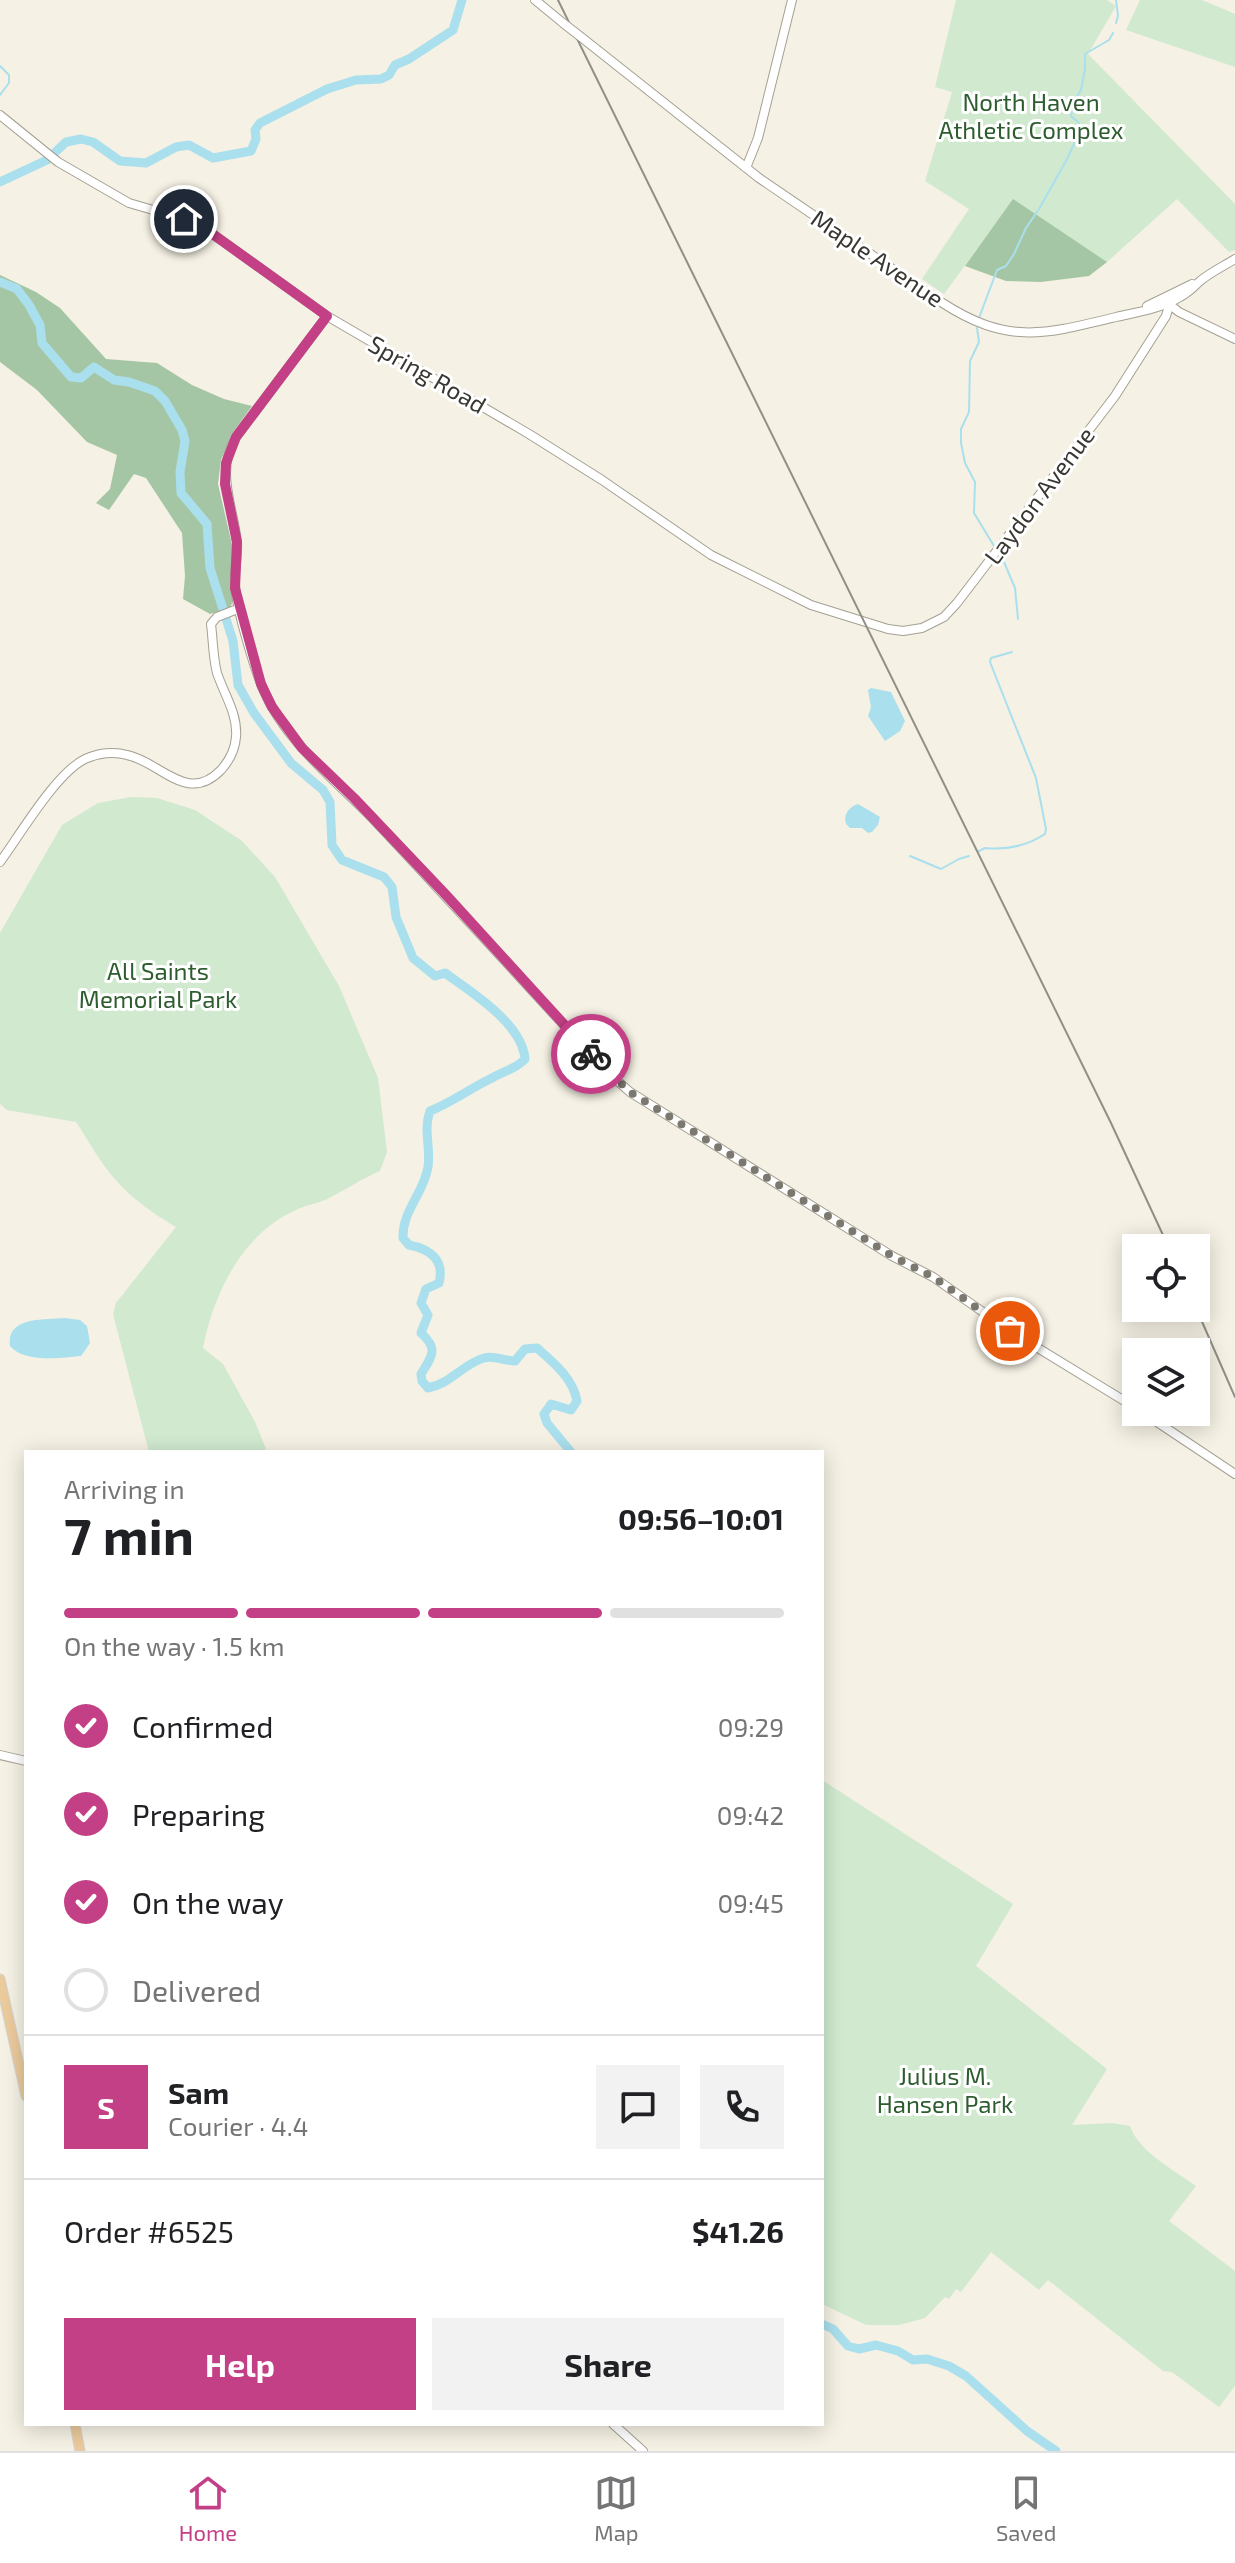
<!DOCTYPE html>
<meta charset="utf-8">
<style>
body{margin:0;font-family:"Exo 2",sans-serif;background:#f2f2f2;color:#202124;height:100vh;display:flex;flex-direction:column;font-size:30px;white-space:nowrap}
*{box-sizing:border-box;margin:0}
p{font-size:26px;color:#757577}
.icon{flex:none;width:44px;height:44px;fill:none;stroke:currentColor;stroke-width:2;stroke-linecap:round;stroke-linejoin:round}
.map{position:relative;flex:1;overflow:hidden}
.panel{position:absolute;left:24px;top:1450px;width:800px;height:976px;display:flex;flex-direction:column;background:#fff;border-radius:0px;box-shadow:0 4px 20px #0003}
.panel>*{flex:none}
.controls{position:absolute;left:1122px;top:1234px;display:grid;gap:16px}
.controls a{display:grid;place-items:center;width:88px;height:88px;border-radius:0px;background:#fff;box-shadow:0 4px 20px #0003;font-size:40px}
.pin{position:absolute;display:grid;place-items:center;width:68px;height:68px;color:#fff;margin:-34px;border:4px solid #fff;border-radius:50%;box-shadow:0 2px 8px #0007}
.courier{position:absolute;display:grid;place-items:center;width:80px;height:80px;margin:-40px;border:6px solid #c44086;border-radius:50%;background:#fff;color:#222;box-shadow:0 2px 10px #0007}
.headline em{font-style:normal;font-weight:700}
.headline div{display:flex;flex-direction:column-reverse}
.headline{display:flex;align-items:center;justify-content:space-between;height:136px;padding:0 40px}
h1{font-size:52px;font-weight:700;line-height:60px}
.bar{display:grid;grid-template-columns:repeat(4,1fr);gap:12px 8px;align-content:center;height:96px;padding:0 40px}
.bar i{height:10px;border-radius:6px;background:#e0e0e0}
.bar .on{background:#c44086}
.bar p{grid-column:span 4}
.line{display:flex;align-items:center;gap:20px;padding:0 40px;border-top:2px solid #e0e0e0}
.line div{flex:1}
.round{display:grid;place-items:center;flex:none;width:84px;height:84px;border-radius:0px;background:#f2f2f2}
ol{padding:0 40px;list-style:none}
li{display:flex;align-items:center;gap:24px;height:88px}
li p{margin-inline-start:auto}
li .icon{padding:8px;border-radius:50%;background:#c44086;color:#fff;stroke-width:4}
li:last-child{color:#757577}
li i{width:44px;height:44px;border:4px solid #e0e0e0;border-radius:50%}
.action{display:flex;gap:16px;margin-top:auto;padding:16px 40px}
.action a{flex:1;height:92px;border-radius:0px;background:#c44086;color:#fff;font-size:32px;font-weight:700;line-height:92px;text-align:center}
.action a+a{background:#f2f2f2;color:#202124}
.tabs{display:flex;justify-content:space-around;align-items:center;height:112px;border-top:2px solid #e0e0e0;background:#fff;font-size:22px;color:#757577}
.tabs a{display:grid;justify-items:center;gap:4px}
.tabs .on{color:#c44086}
.map>svg:first-child{display:block}
.green{fill:#d0e9cf}
.forest{fill:#a5c6a4}
.water{fill:#aadfee}
.lines{fill:none;stroke-linecap:round;stroke-linejoin:round}
.stream{stroke:#aadfee;stroke-width:2}
.river{stroke:#aadfee;stroke-width:9}
.secondary-casing{stroke:#a4a093;stroke-width:10}
.primary-casing{stroke:#d3d3d2;stroke-width:11}
.secondary{stroke:#fff;stroke-width:8}
.primary{stroke:#ebca9c;stroke-width:9}
.rail{stroke:#918f86;stroke-width:2}
.secondary-bridge-casing{stroke:#a4a093;stroke-width:10;stroke-linecap:butt}
.secondary-bridge{stroke:#fff;stroke-width:8}
.done{stroke:#7b7870;stroke-width:8;stroke-dasharray:0 14.4}
.route{stroke:#c44086;stroke-width:10}
.labels{text-anchor:middle;stroke-width:6;stroke-linejoin:round;paint-order:stroke}
.park-label{font-size:24px;fill:#2d5c2f;stroke:#fff}
.street-label{font-size:24px;fill:#393732;stroke:#fff}
</style>
<div class="map">
<svg width="1235" height="2451" viewBox="0 0 1235 2451">
<rect width="100%" height="100%" fill="#f5f1e4"/>
<!-- green -->
<path class="green" d="M956 0H1107L1116 6 1088 54 1235 204V250L1229 252 1177 199 1107 262 1013 200 944 294 922 279 969 209 925 181 952 92 935 87Z
M1140 0H1202L1235 14V67L1126 30Z
M131 797 157 798 195 810 242 841 275 877 339 986 378 1078 387 1152 380 1171C361 1179 344 1191 325 1200 316 1204 305 1205 296 1210 243 1233 213 1294 203 1348L223 1364 255 1422 266 1449 262 1452H149L113 1314 116 1303 176 1227C140 1206 115 1185 93 1149 87 1140 82 1130 76 1122L7 1110 0 1104V933L62 825 98 803Z
M822 1780 1013 1904 976 1966 1107 2069 1072 2125 1112 2123 1130 2126C1139 2152 1174 2170 1196 2186L1169 2221 1235 2271V2386L1219 2407 1172 2372 1163 2371 1048 2280 1039 2290 991 2252 961 2292 956 2289 949 2299 945 2297 925 2318 899 2325H866L822 2304Z"/>
<!-- forest -->
<path class="forest" d="M1013 199 1107 262 1089 276 1041 282 1006 281 965 266Z
M0 275 36 292 60 308 106 359 157 363 192 385 224 399 252 406 231 435 221 460 218 484 233 549 232 603 230 608 210 614 183 599 185 576 182 533 146 478 134 474 109 510 96 503 110 489 117 455 87 442 37 390 0 362Z"/>
<!-- water -->
<path class="water" d="M871 688 891 692 905 721 900 731 885 741 868 716 871 707 868 690Z
M858 804 880 817 878 825 872 832 868 833 862 828H850L846 824C843 814 849 807 858 804Z
M65 1318 80 1320 87 1326 90 1343 81 1356C61 1358 24 1363 10 1346 6 1316 45 1320 65 1318Z"/>
<g class="lines">
<!-- stream -->
<path class="stream" d="M1116 23 1118 16 1116 0
M0 66 9 75V83L0 95
M979 318 997 270 1006 266 1014 254 1026 228 1039 209 1066 161 1075 142 1079 123 1071 116 1074 101 1081 90 1085 69V54L1109 40 1113 33
M977 328 979 342 970 361 969 412 961 429V443L965 463 975 482 974 513 994 546
M1001 555 1015 588 1018 619
M979 851 985 848C1006 850 1027 846 1045 834L1046 829 1036 778 990 662 991 658 1012 652
M910 856 941 869 959 859 969 856"/>
<!-- river -->
<path class="river" d="M0 182 47 160 66 142 81 139 93 142 120 161 146 163 176 147 189 145 213 158 251 151 256 139 255 130 260 123 327 89 356 80 381 79 389 75 395 65 409 59 453 30 462 0
M0 282 17 289 29 305 40 325 42 343 71 377 81 378 94 367 114 380 129 382 155 391 165 401 182 430 185 441 180 472 181 493 207 524 210 568 233 641 238 685 254 713 291 763 323 790 330 802 332 845 342 860 384 877 392 887 396 917 413 958 435 976 445 973C471 992 522 1023 525 1059 516 1069 504 1071 492 1078 471 1088 452 1102 430 1111 423 1130 431 1148 428 1167 424 1193 402 1211 403 1238L409 1245C430 1249 445 1260 439 1283L426 1289 421 1303 428 1315 421 1333C439 1349 432 1356 421 1374L422 1381 428 1388C450 1384 463 1364 484 1358 494 1355 505 1361 515 1361L525 1349 537 1348C553 1362 573 1378 577 1401L571 1410 551 1404 544 1414 547 1423 571 1452
M822 2324 833 2329 848 2346 859 2349 876 2345 898 2351 913 2360 927 2359 949 2366 966 2376 1027 2431 1056 2451"/>
<!-- secondary casing -->
<g class="secondary-casing">
<path id="secondary" d="M535 0 563 23
M581 37 759 178 941 302C1007 345 1043 335 1116 317 1138 312 1160 309 1180 297 1188 293 1193 288 1199 282 1209 273 1224 266 1235 259
M0 115 58 162 129 203 184 219 207 230 327 316 529 434 602 480 711 555 811 605 888 629 903 631 922 628 944 617 957 603 1115 396 1166 316 1169 306 1166 298
M746 168 758 138 792 0
M1169 304 1179 312 1235 339
M1147 306 1192 284
M327 316 236 437C215 472 233 505 237 542 238 557 234 570 235 584 236 608 254 667 263 689 286 743 337 781 376 822 454 905 530 988 606 1071L630 1092 892 1256 933 1277 1010 1331 1136 1408
M0 862C20 835 56 773 85 759 98 753 114 751 127 755 161 762 187 805 221 770 229 761 235 750 236 737 238 714 224 694 217 673 213 658 213 640 211 624L217 617 240 608
M1142 1412 1235 1474
M0 1755 26 1761
M613 2424 643 2451"/>
</g>
<!-- primary casing -->
<g class="primary-casing">
<path id="primary" d="M0 1979 26 2096
M75 2424 80 2451"/>
</g>
<!-- secondary -->
<use href="#secondary" class="secondary"/>
<!-- primary -->
<use href="#primary" class="primary"/>
<!-- rail -->
<path class="rail" d="M558 0 1111 1123 1169 1248
M1196 1308 1235 1397"/>
<!-- secondary-bridge casing -->
<g class="secondary-bridge-casing">
<path id="secondary-bridge" d="M563 23 581 37"/>
</g>
<!-- secondary-bridge -->
<use href="#secondary-bridge" class="secondary-bridge"/>
</g>
<g class="lines">
<!-- done -->
<path class="done" d="M591 1054 630 1092 892 1256 933 1277 1010 1331"/>
<!-- route -->
<path class="route" d="M184 219 207 230 327 316 236 437 226 463 225 484 237 542 235 588 261 684 272 707 302 748 354 798 447 896 591 1054"/>
</g>
<g class="labels">
<!-- park labels -->
<g class="park-label">
<text x="1031" y="111">North Haven<tspan x="1031" dy="28">Athletic Complex</tspan></text>
<text x="158" y="980">All Saints<tspan x="158" dy="28">Memorial Park</tspan></text>
<text x="945" y="2085">Julius M.<tspan x="945" dy="28">Hansen Park</tspan></text>
</g>
<!-- street labels -->
<g class="street-label">
<text transform="translate(877 259) rotate(34)" y="8">Maple Avenue</text>
<text transform="translate(427 375) rotate(30)" y="8">Spring Road</text>
<text transform="translate(1040 496) rotate(-53)" y="8">Laydon Avenue</text>
</g>
</g>
</svg>
<div class="controls">
<a><svg class="icon" aria-label="locate" viewBox="0 0 24 24"><circle cx="12" cy="12" r="6"/><path d="M12 2v4M12 18v4M2 12h4M18 12h4"/></svg></a>
<a><svg class="icon" aria-label="layers" viewBox="0 0 24 24"><path d="M12 4l9 5-9 5-9-5zM3 14l9 5 9-5"/></svg></a>
</div>
<div class="pin" style="left:1010px;top:1331px;background:#ea580c"><svg class="icon" aria-label="bag" viewBox="0 0 24 24"><path d="M5 8h14l-1 12H6zM9 8a3 3 0 0 1 6 0"/></svg></div>
<div class="pin" style="left:184px;top:219px;background:#1f2937"><svg class="icon" aria-label="home" viewBox="0 0 24 24"><path d="M3 11l9-7 9 7M6 9v11h12V9"/></svg></div>
<div class="courier" style="left:591px;top:1054px"><svg class="icon" aria-label="bike" viewBox="0 0 24 24"><circle cx="6" cy="16" r="4"/><circle cx="18" cy="16" r="4"/><path d="M6 16l4-8h5l3 8M10 8l3 8H6M13 5h3"/></svg></div>
<section class="panel">
<div class="headline"><div><h1>7 min</h1><p>Arriving in</p></div><em>09:56–10:01</em></div>
<div class="bar"><i class="on"></i><i class="on"></i><i class="on"></i><i></i><p>On the way · 1.5 km</p></div>
<ol>
<li><svg class="icon" aria-label="check" viewBox="0 0 24 24"><path d="M5 12l5 5 9-10"/></svg>Confirmed<p>09:29</p></li>
<li><svg class="icon" aria-label="check" viewBox="0 0 24 24"><path d="M5 12l5 5 9-10"/></svg>Preparing<p>09:42</p></li>
<li><svg class="icon" aria-label="check" viewBox="0 0 24 24"><path d="M5 12l5 5 9-10"/></svg>On the way<p>09:45</p></li>
<li><i></i>Delivered</li>
</ol>
<div class="line" style="height:144px"><b class="round" style="background:#c44086;color:#fff">S</b><div><b>Sam</b><p>Courier · 4.4</p></div><a class="round"><svg class="icon" aria-label="chat" viewBox="0 0 24 24"><path d="M4 5h16v11H9l-5 4z"/></svg></a><a class="round"><svg class="icon" aria-label="phone" viewBox="0 0 24 24"><path d="M5 4h4l2 5-3 2q2 4 5 5l2-3 5 2v4C11 20 4 13 5 4z"/></svg></a></div>
<div class="line" style="height:104px"><div>Order #6525</div><b>$41.26</b></div>
<div class="action"><a>Help</a><a>Share</a></div>
</section>
</div>
<nav class="tabs">
<a class="on"><svg class="icon" aria-label="home" viewBox="0 0 24 24"><path d="M3 11l9-7 9 7M6 9v11h12V9"/></svg>Home</a>
<a><svg class="icon" aria-label="map" viewBox="0 0 24 24"><path d="M3 6l6-2 6 2 6-2v14l-6 2-6-2-6 2zM9 4v14M15 6v14"/></svg>Map</a>
<a><svg class="icon" aria-label="saved" viewBox="0 0 24 24"><path d="M7 4h10v16l-5-4-5 4z"/></svg>Saved</a>
</nav>
